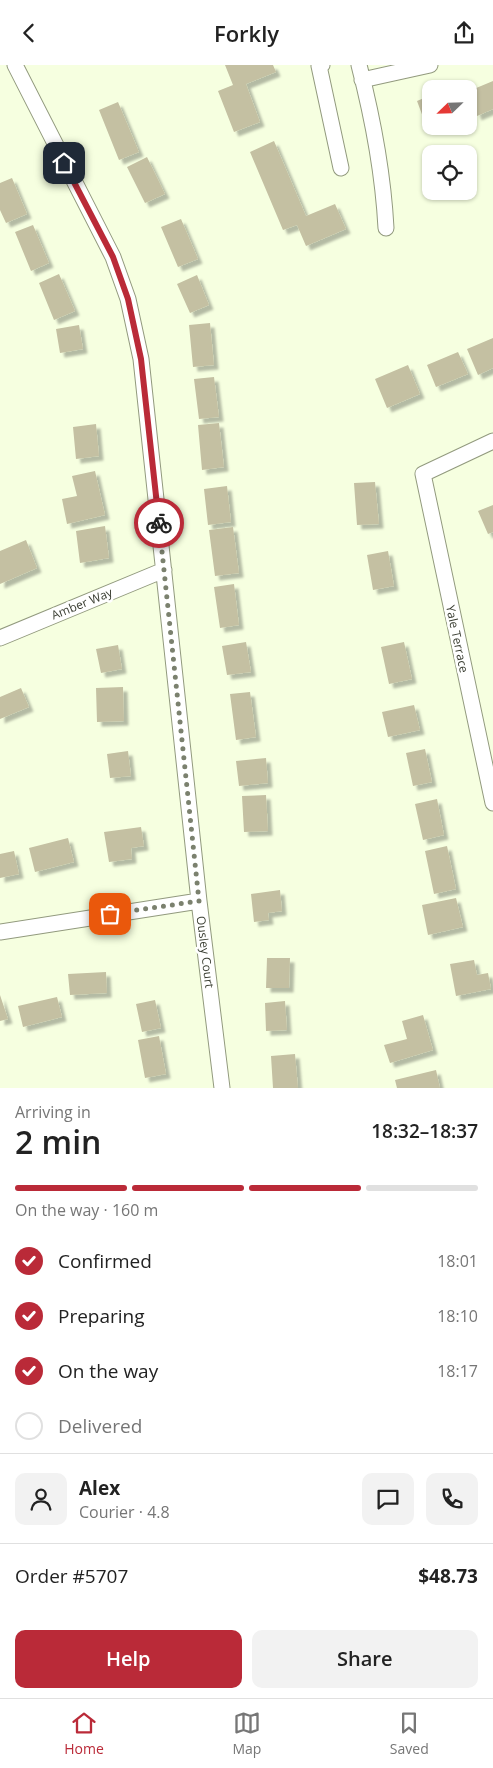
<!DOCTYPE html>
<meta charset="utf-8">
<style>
body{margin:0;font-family:"Open Sans",sans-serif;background:#f2f2f2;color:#222;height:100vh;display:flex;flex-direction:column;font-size:19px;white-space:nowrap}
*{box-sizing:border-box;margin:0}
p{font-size:16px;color:#767676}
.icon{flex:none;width:28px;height:28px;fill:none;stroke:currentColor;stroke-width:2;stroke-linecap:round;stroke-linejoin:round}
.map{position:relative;height:1023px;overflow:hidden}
.details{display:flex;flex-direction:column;background:#fff;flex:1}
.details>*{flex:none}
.needle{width:32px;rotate:247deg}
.tools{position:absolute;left:422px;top:15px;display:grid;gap:10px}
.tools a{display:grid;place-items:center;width:55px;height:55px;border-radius:10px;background:#fff;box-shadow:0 1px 4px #0004;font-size:25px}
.pin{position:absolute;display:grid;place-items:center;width:42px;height:42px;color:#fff;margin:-21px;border-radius:10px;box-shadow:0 2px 8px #0006}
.courier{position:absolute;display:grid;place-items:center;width:50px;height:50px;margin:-25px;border:4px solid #ba2a38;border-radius:50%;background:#fff;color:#222;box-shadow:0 1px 6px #0007}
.summary em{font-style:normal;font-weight:600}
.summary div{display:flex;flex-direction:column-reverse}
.summary{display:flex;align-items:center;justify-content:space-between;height:85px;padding:0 15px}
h1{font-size:32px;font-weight:600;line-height:38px}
.bar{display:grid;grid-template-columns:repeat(4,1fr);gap:8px 5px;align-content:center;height:60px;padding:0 15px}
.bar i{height:6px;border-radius:4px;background:#e0e0e0}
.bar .on{background:#ba2a38}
.bar p{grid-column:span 4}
.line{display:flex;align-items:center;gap:12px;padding:0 15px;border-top:1px solid #e0e0e0}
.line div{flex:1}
.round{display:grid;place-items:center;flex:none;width:52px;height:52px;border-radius:10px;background:#f2f2f2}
ol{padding:0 15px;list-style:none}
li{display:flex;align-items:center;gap:15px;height:55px}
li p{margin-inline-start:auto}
li .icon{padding:5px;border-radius:50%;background:#ba2a38;color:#fff;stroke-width:4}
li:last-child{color:#767676}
li i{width:28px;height:28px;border:2px solid #e0e0e0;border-radius:50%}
.cta{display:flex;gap:10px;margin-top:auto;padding:10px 15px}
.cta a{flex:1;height:58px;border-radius:10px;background:#ba2a38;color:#fff;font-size:20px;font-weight:600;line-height:58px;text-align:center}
.cta a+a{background:#f2f2f2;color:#222}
header{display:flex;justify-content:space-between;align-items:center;height:65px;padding:0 15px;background:#fff;font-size:22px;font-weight:600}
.tab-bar{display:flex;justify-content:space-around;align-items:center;height:70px;border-top:1px solid #e0e0e0;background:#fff;font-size:14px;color:#767676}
.tab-bar a{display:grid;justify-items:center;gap:2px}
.tab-bar .on{color:#ba2a38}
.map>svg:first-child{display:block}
.building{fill:#c4c0a2;filter:url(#shadow)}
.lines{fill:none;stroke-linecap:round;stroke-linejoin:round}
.street-casing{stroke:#929a7e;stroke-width:17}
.street{stroke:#fff;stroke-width:15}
.done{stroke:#7b816e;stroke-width:5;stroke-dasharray:0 9}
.route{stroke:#ba2a38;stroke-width:6}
.labels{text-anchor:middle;stroke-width:5;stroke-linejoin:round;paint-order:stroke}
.street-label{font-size:12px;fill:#393d31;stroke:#fff}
</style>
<header><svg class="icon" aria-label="back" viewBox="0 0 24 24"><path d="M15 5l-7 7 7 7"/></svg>Forkly<svg class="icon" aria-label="share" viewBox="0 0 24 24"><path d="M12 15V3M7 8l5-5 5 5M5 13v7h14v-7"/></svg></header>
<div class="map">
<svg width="493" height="1023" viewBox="0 0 493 1023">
<defs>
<filter id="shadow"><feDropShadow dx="4.5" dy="4.5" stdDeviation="1" flood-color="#0004"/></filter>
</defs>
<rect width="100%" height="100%" fill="#f6ffe0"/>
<!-- building -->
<path class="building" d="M225 0H273L276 7 246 19 260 57 234 67 218 26 233 20Z
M493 16V44L477 51 469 26Z
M431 30V58L426 60 417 36Z
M118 37 139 87 119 95 99 45Z
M274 76 306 151 335 139 346 164 306 181 297 160 283 165 250 87Z
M147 92 165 129 145 138 127 102Z
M12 113 27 149 6 158 0 145V118Z
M181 154 198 194 178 202 161 162Z
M33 160 49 198 31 206 15 167Z
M59 209 75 246 54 255 39 218Z
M197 210 209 240 190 248 177 219Z
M210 258 214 300 193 302 189 260Z
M79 260 83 284 60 288 56 264Z
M493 273V303L478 310 467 284Z
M458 287 468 309 436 322 427 300Z
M408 300 420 329 387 343 375 314Z
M214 312 219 352 199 354 194 314Z
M219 358 224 402 202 405 198 360Z
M96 359 99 391 76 394 73 362Z
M95 406 105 450 67 459 62 434 77 431 72 411Z
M375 417 379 459 357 460 354 418Z
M227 421 231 457 208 460 204 424Z
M493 440V467L488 469 478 446Z
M105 461 109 493 80 498 76 466Z
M233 462 239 508 215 511 209 465Z
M26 475 37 503 0 519V486Z
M388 486 394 521 373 525 367 490Z
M234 519 239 560 220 563 214 522Z
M246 577 251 607 227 610 222 581Z
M404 577 412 614 389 619 381 582Z
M118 580 122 604 101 608 96 584Z
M123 622 124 656 97 657 96 623Z
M21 623 29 642 0 654V632Z
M250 627 256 672 236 675 230 629Z
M414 640 420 665 388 672 382 647Z
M425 684 432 717 413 721 406 688Z
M128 686 131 711 110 713 107 689Z
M266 693 268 718 239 721 236 696Z
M266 730 268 766 244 767 242 731Z
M437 734 444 770 423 775 415 739Z
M141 762 144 781 131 783 132 794 109 797 104 767Z
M68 773 74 797 35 807 29 783Z
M447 781 456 824 434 829 425 786Z
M14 786 19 809 0 813V789Z
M280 825 282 846 268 848 269 855 254 857 251 829Z
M456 833 463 862 428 870 422 840Z
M267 893H290L289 923H266Z
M474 895 477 910 488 908 491 924 456 931 450 899Z
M106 907 107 928 70 930 68 909Z
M0 930 8 954 0 956Z
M57 932 62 952 23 962 18 941Z
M155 935 161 963 142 967 136 939Z
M285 936 287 965 266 966 265 938Z
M423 950 433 985 390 998 384 980 407 974 402 956Z
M159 971 166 1009 145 1013 138 975Z
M295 989 298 1023H273L271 991Z
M436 1005 440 1023H397L395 1015Z"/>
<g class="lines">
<!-- street casing -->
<g class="street-casing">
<path id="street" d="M15 0 113 192 128 234 141 294 199 836 222 1023
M322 0 319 1 341 103
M359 0C373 54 383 107 386 163
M362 15 430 0
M493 376 423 409 493 738
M0 573 164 505
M0 867 199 836"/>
</g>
<!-- street -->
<use href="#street" class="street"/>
</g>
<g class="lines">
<!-- done -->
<path class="done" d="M110 849 199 836 159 458"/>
<!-- route -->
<path class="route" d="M64 98 113 192 128 234 141 294 159 458"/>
</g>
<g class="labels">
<!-- street labels -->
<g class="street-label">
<text transform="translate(82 539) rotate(-22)" y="4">Amber Way</text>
<text transform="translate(457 574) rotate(78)" y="4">Yale Terrace</text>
<text transform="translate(205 887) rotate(83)" y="4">Ousley Court</text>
</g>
</g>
</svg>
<div class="tools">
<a><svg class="needle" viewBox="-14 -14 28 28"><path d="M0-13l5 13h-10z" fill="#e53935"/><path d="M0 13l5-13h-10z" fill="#767676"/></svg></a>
<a><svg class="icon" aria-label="locate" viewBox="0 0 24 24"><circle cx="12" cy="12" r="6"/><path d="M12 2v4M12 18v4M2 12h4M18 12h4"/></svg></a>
</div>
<div class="pin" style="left:110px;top:849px;background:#ea580c"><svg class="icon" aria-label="bag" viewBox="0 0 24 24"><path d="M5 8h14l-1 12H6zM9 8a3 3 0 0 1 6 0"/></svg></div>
<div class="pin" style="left:64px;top:98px;background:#1f2937"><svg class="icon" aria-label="home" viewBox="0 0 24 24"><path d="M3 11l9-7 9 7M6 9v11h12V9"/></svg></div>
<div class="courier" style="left:159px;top:458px"><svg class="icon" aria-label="bike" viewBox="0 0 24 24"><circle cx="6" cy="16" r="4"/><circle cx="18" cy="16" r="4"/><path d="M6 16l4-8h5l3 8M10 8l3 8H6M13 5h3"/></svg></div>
</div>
<section class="details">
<div class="summary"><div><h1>2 min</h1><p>Arriving in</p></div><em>18:32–18:37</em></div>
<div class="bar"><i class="on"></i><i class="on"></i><i class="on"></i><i></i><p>On the way · 160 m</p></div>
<ol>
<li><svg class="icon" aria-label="check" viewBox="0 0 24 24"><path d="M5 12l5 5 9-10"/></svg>Confirmed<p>18:01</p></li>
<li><svg class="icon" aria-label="check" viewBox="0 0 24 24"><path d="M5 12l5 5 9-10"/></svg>Preparing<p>18:10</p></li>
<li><svg class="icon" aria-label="check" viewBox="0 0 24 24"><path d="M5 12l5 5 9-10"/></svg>On the way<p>18:17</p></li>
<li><i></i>Delivered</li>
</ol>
<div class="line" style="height:90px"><a class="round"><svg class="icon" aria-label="person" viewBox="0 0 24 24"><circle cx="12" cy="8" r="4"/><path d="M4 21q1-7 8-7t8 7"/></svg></a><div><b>Alex</b><p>Courier · 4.8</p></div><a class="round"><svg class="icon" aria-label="chat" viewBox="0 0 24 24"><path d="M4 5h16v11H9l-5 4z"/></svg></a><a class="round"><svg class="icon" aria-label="phone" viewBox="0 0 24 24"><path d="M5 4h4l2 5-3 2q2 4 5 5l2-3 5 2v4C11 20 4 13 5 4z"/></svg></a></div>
<div class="line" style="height:65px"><div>Order #5707</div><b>$48.73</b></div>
<div class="cta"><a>Help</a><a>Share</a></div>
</section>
<nav class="tab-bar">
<a class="on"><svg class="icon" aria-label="home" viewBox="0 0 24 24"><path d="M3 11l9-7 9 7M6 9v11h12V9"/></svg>Home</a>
<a><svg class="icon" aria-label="map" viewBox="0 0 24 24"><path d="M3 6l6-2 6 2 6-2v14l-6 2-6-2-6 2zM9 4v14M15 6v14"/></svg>Map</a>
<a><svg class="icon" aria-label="saved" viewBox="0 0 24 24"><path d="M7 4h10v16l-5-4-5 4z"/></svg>Saved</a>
</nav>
